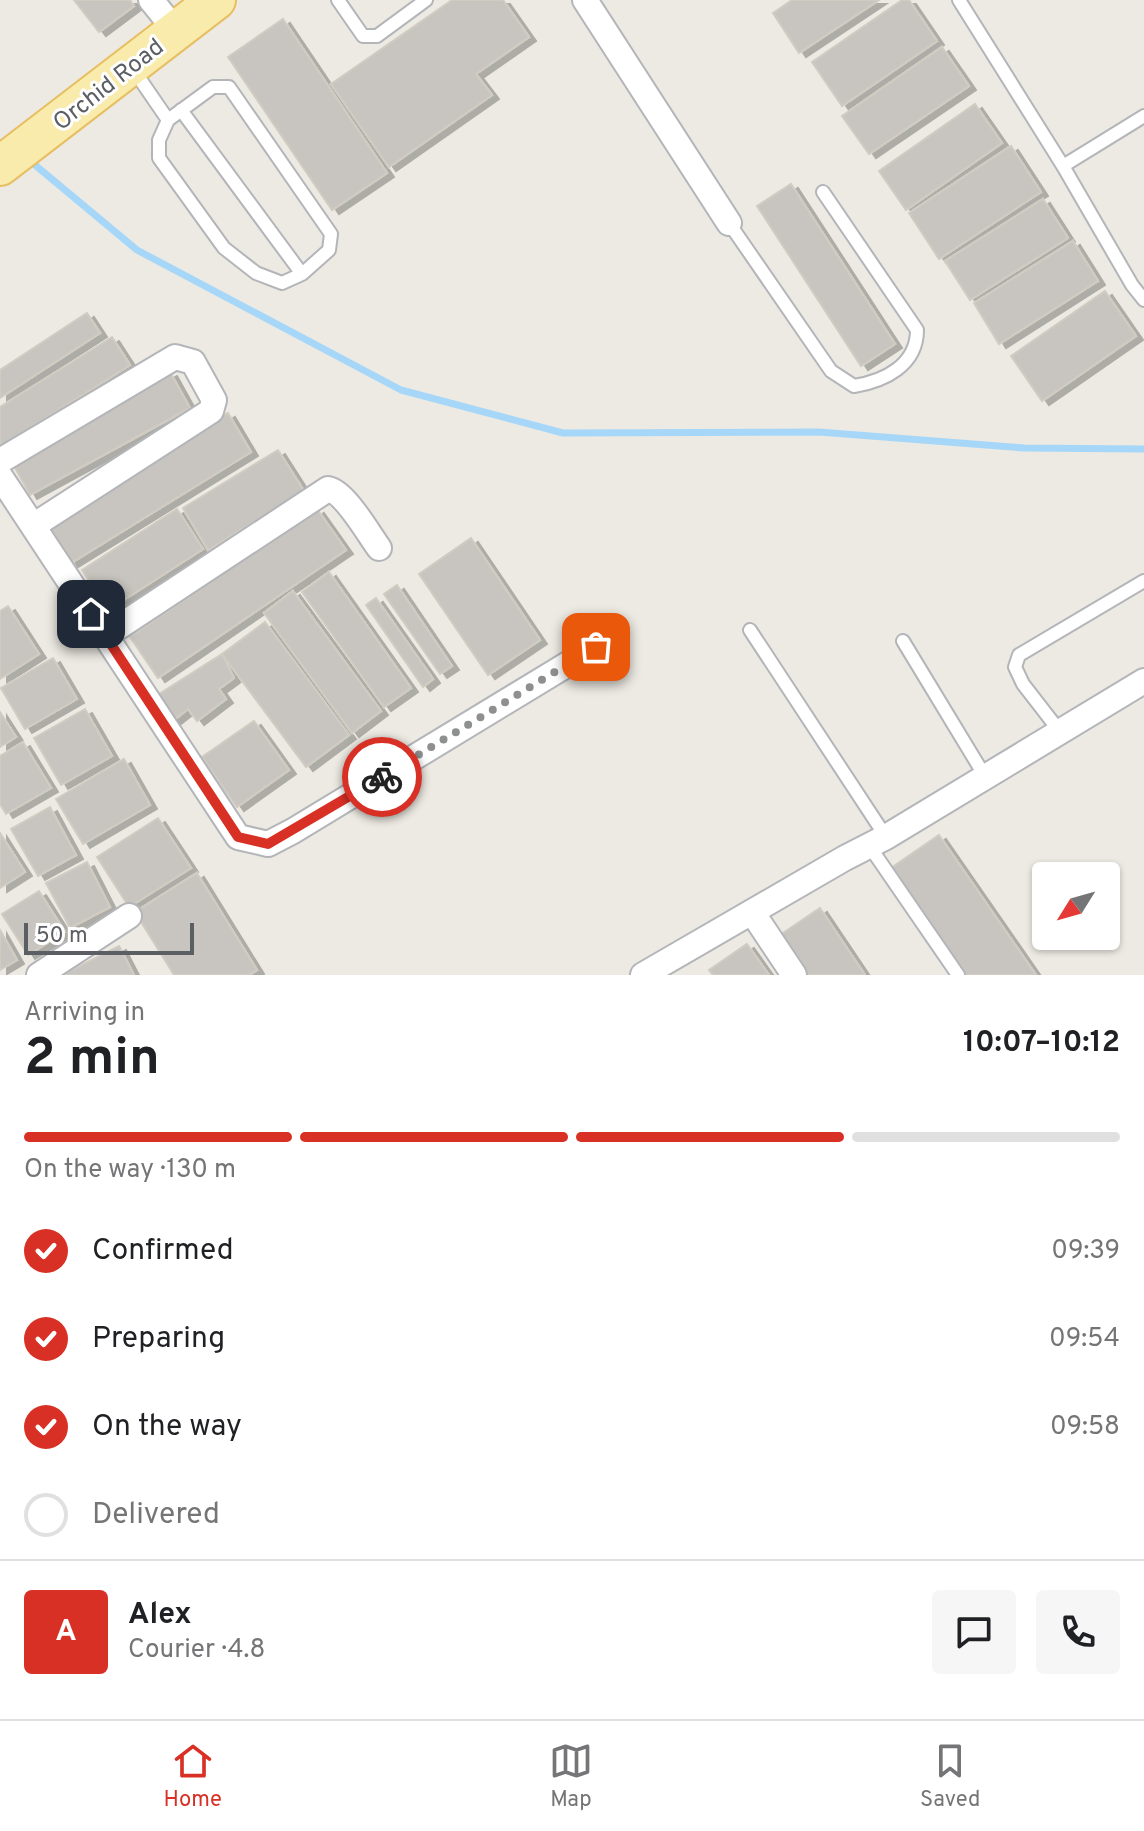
<!DOCTYPE html>
<meta charset="utf-8">
<style>
body{margin:0;font-family:Overpass,sans-serif;background:#f6f6f6;color:#202124;height:100vh;display:flex;flex-direction:column;font-size:30px;white-space:nowrap}
*{box-sizing:border-box;margin:0}
p{font-size:26px;color:#757577}
.icon{flex:none;width:44px;height:44px;fill:none;stroke:currentColor;stroke-width:2;stroke-linecap:round;stroke-linejoin:round}
.map{position:relative;height:975px;overflow:hidden}
.side{display:flex;flex-direction:column;background:#fff;flex:1}
.side>*{flex:none}
.needle{width:52px;rotate:233deg}
.buttons{position:absolute;left:1032px;top:862px;display:grid;gap:16px}
.buttons a{display:grid;place-items:center;width:88px;height:88px;border-radius:8px;background:#fff;box-shadow:0 2px 6px #0004;font-size:40px}
.scale{position:absolute;left:24px;bottom:20px;width:170px;box-sizing:border-box;padding-left:8px;border:4px solid #5b5e62;border-top:0;font-size:22px;line-height:28px;white-space:nowrap;color:#5b5e62;-webkit-text-stroke:6px #fff;paint-order:stroke}
.pin{position:absolute;display:grid;place-items:center;width:68px;height:68px;color:#fff;margin:-34px;border-radius:16px;box-shadow:0 4px 12px #0006}
.courier{position:absolute;display:grid;place-items:center;width:80px;height:80px;margin:-40px;border:6px solid #d93025;border-radius:50%;background:#fff;color:#222;box-shadow:0 2px 10px #0007}
.overview em{font-style:normal;font-weight:700}
.overview div{display:flex;flex-direction:column-reverse}
.overview{display:flex;align-items:center;justify-content:space-between;height:136px;padding:0 24px}
h1{font-size:52px;font-weight:700;line-height:60px}
.bar{display:grid;grid-template-columns:repeat(4,1fr);gap:12px 8px;align-content:center;height:96px;padding:0 24px}
.bar i{height:10px;border-radius:6px;background:#e0e0e0}
.bar .selected{background:#d93025}
.bar p{grid-column:span 4}
.line{display:flex;align-items:center;gap:20px;padding:0 24px;border-top:2px solid #e0e0e0}
.line div{flex:1}
.round{display:grid;place-items:center;flex:none;width:84px;height:84px;border-radius:8px;background:#f6f6f6}
ol{padding:0 24px;list-style:none}
li{display:flex;align-items:center;gap:24px;height:88px}
li p{margin-inline-start:auto}
li .icon{padding:8px;border-radius:50%;background:#d93025;color:#fff;stroke-width:4}
li:last-child{color:#757577}
li i{width:44px;height:44px;border:4px solid #e0e0e0;border-radius:50%}
.dock{display:flex;justify-content:space-around;align-items:center;height:112px;border-top:2px solid #e0e0e0;background:#fff;font-size:22px;color:#757577}
.dock a{display:grid;justify-items:center;gap:4px}
.dock .selected{color:#d93025}
.map>svg:first-child{display:block}
.lines{fill:none;stroke-linecap:round;stroke-linejoin:round}
.stream{stroke:#a7d7f8;stroke-width:7}
.building{fill:#c8c5c0;stroke:#d1ccc2;stroke-width:2;filter:url(#shadow)}
.service-casing{stroke:#b3b5b9;stroke-width:16}
.minor-casing{stroke:#b3b5b9;stroke-width:28}
.primary-casing{stroke:#e7bf62;stroke-width:42}
.service{stroke:#fff;stroke-width:12}
.minor{stroke:#fff;stroke-width:24}
.primary{stroke:#f9ebab;stroke-width:38}
.done{stroke:#8e8f8f;stroke-width:8;stroke-dasharray:0 14.4}
.route{stroke:#d93025;stroke-width:10}
.labels{text-anchor:middle;stroke-width:6;stroke-linejoin:round;paint-order:stroke}
.street-label{font-size:24px;fill:#5b5e62;stroke:#fff}
</style>
<div class="map">
<svg width="1144" height="975" viewBox="0 0 1144 975">
<defs>
<filter id="shadow"><feDropShadow dx="7" dy="4" stdDeviation="0" flood-color="#0004"/></filter>
</defs>
<rect width="100%" height="100%" fill="#edeae3"/>
<g class="lines">
<!-- stream -->
<path class="stream" d="M29 160 137 250 401 390 563 433 819 432 1024 448 1144 449"/>
</g>
<!-- building -->
<path class="building" d="M74 0H130L134 6 99 32Z
M452 0H503L529 37 476 74 492 95 389 167 331 84Z
M792 0H879L799 53 773 13Z
M902 0H909L937 41 842 106 812 62Z
M283 19 387 173 332 210 228 57Z
M942 47 969 86 869 154 842 116Z
M975 104 1002 143 906 210 879 171Z
M1011 146 1041 192 939 259 909 213Z
M791 184 895 344 861 366 757 206Z
M1043 199 1068 238 970 300 945 261Z
M1073 241 1098 281 999 344 974 303Z
M1105 291 1136 336 1042 401 1011 356Z
M87 313 100 333 0 398V370Z
M112 337 130 365 0 447V407Z
M170 372 190 408 30 495 10 459Z
M228 413 251 452 71 563 48 524Z
M278 450 304 491 208 550 183 508Z
M177 509 203 549 108 610 82 570Z
M317 509 346 550 158 678 130 637Z
M471 538 540 640 488 675 419 574Z
M329 572 411 688 384 707 302 592Z
M397 585 452 666 440 674 384 594Z
M293 591 381 711 352 733 264 613Z
M376 598 433 679 423 687 366 605Z
M8 606 39 654 0 679V611Z
M265 622 349 735 306 767 222 654Z
M222 654 234 678 219 689 226 699 197 721 188 709 174 720 156 696Z
M53 658 77 699 25 729 1 688Z
M85 709 112 756 61 785 34 738Z
M0 712 16 737 0 747Z
M254 721 289 770 237 807 202 757Z
M23 742 51 788 6 814 0 804V756Z
M124 759 150 805 83 844 56 799Z
M50 807 76 855 38 876 11 829Z
M158 818 191 868 129 907 97 857Z
M0 833 25 872 0 888Z
M939 835 1036 975H965L891 868Z
M87 862 110 907 70 928 46 883Z
M197 873 257 970 249 975H174L135 912Z
M39 891 65 932 28 955 2 914Z
M820 908 865 975H807L780 935Z
M0 930 17 960 0 970Z
M747 944 769 975H713L709 970Z
M119 946 134 975H62Z"/>
<g class="lines">
<!-- service casing -->
<g class="service-casing">
<path id="service" d="M338 0 363 36H377L426 0
M959 0 1063 166 1132 285 1144 300
M133 69 168 120 213 87H229L331 234 329 250 302 274
M168 120 159 140V158L224 248 256 273 282 283 302 274 181 110
M1063 166 1144 116
M729 223 831 371 854 386C885 381 917 365 917 330L823 192
M750 630 886 837
M903 641 986 778
M1061 733 1023 684 1015 667 1019 655 1144 581
M870 847 958 975"/>
</g>
<!-- minor casing -->
<g class="minor-casing">
<path id="minor" d="M151 0 176 31
M585 0 729 223
M0 461 175 357 193 362 214 400 211 411 33 526
M0 476 238 837 268 844 293 831 596 647
M105 636 328 489C345 492 368 533 379 548
M752 912 794 975
M39 975 129 916
M643 975 845 858 886 837 1144 681"/>
</g>
<!-- primary casing -->
<g class="primary-casing">
<path id="primary" d="M0 166 216 0"/>
</g>
<!-- service -->
<use href="#service" class="service"/>
<!-- minor -->
<use href="#minor" class="minor"/>
<!-- primary -->
<use href="#primary" class="primary"/>
</g>
<g class="lines">
<!-- done -->
<path class="done" d="M382 777 596 647"/>
<!-- route -->
<path class="route" d="M91 614 238 837 268 844 382 777"/>
</g>
<g class="labels">
<!-- street labels -->
<g class="street-label">
<text transform="translate(108 84) rotate(-38)" y="8">Orchid Road</text>
</g>
</g>
</svg>
<div class="buttons">
<a><svg class="needle" viewBox="-14 -14 28 28"><path d="M0-13l5 13h-10z" fill="#e53935"/><path d="M0 13l5-13h-10z" fill="#757577"/></svg></a>
</div>
<div class="scale">50 m</div>
<div class="pin" style="left:596px;top:647px;background:#ea580c"><svg class="icon" aria-label="bag" viewBox="0 0 24 24"><path d="M5 8h14l-1 12H6zM9 8a3 3 0 0 1 6 0"/></svg></div>
<div class="pin" style="left:91px;top:614px;background:#1f2937"><svg class="icon" aria-label="home" viewBox="0 0 24 24"><path d="M3 11l9-7 9 7M6 9v11h12V9"/></svg></div>
<div class="courier" style="left:382px;top:777px"><svg class="icon" aria-label="bike" viewBox="0 0 24 24"><circle cx="6" cy="16" r="4"/><circle cx="18" cy="16" r="4"/><path d="M6 16l4-8h5l3 8M10 8l3 8H6M13 5h3"/></svg></div>
</div>
<section class="side">
<div class="overview"><div><h1>2 min</h1><p>Arriving in</p></div><em>10:07–10:12</em></div>
<div class="bar"><i class="selected"></i><i class="selected"></i><i class="selected"></i><i></i><p>On the way · 130 m</p></div>
<ol>
<li><svg class="icon" aria-label="check" viewBox="0 0 24 24"><path d="M5 12l5 5 9-10"/></svg>Confirmed<p>09:39</p></li>
<li><svg class="icon" aria-label="check" viewBox="0 0 24 24"><path d="M5 12l5 5 9-10"/></svg>Preparing<p>09:54</p></li>
<li><svg class="icon" aria-label="check" viewBox="0 0 24 24"><path d="M5 12l5 5 9-10"/></svg>On the way<p>09:58</p></li>
<li><i></i>Delivered</li>
</ol>
<div class="line" style="height:144px"><b class="round" style="background:#d93025;color:#fff">A</b><div><b>Alex</b><p>Courier · 4.8</p></div><a class="round"><svg class="icon" aria-label="chat" viewBox="0 0 24 24"><path d="M4 5h16v11H9l-5 4z"/></svg></a><a class="round"><svg class="icon" aria-label="phone" viewBox="0 0 24 24"><path d="M5 4h4l2 5-3 2q2 4 5 5l2-3 5 2v4C11 20 4 13 5 4z"/></svg></a></div>
</section>
<nav class="dock">
<a class="selected"><svg class="icon" aria-label="home" viewBox="0 0 24 24"><path d="M3 11l9-7 9 7M6 9v11h12V9"/></svg>Home</a>
<a><svg class="icon" aria-label="map" viewBox="0 0 24 24"><path d="M3 6l6-2 6 2 6-2v14l-6 2-6-2-6 2zM9 4v14M15 6v14"/></svg>Map</a>
<a><svg class="icon" aria-label="saved" viewBox="0 0 24 24"><path d="M7 4h10v16l-5-4-5 4z"/></svg>Saved</a>
</nav>
